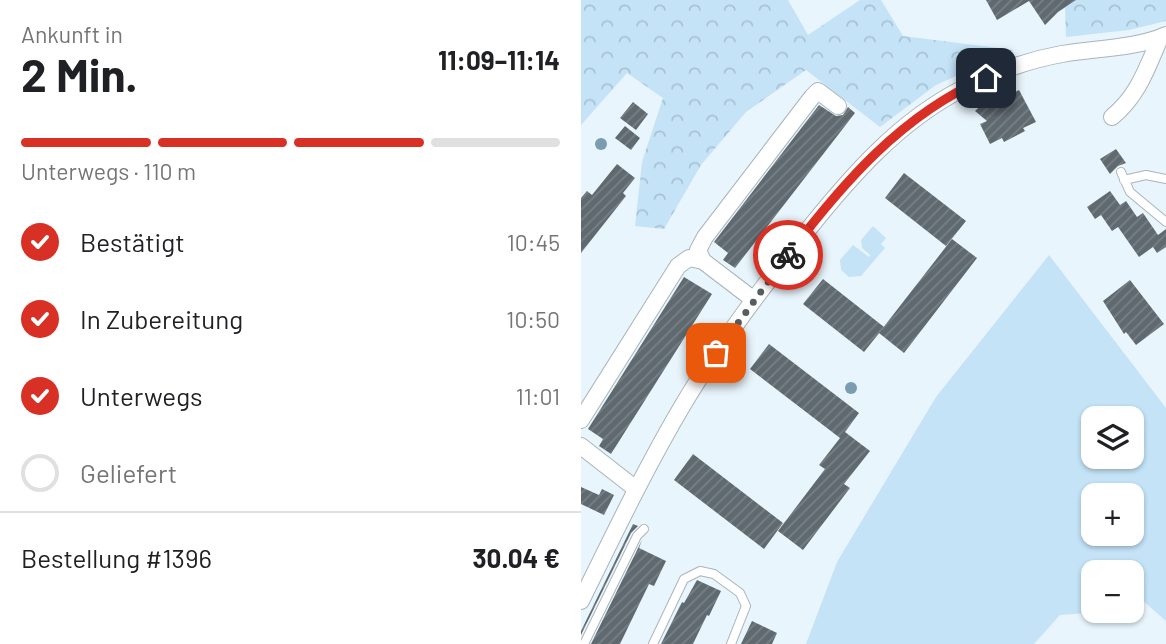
<!DOCTYPE html>
<html lang="de">
<meta charset="utf-8">
<style>
body{margin:0;font-family:Barlow,sans-serif;background:#f2f2f2;color:#202124;height:100vh;display:flex;flex-direction:column;font-size:26px;white-space:nowrap}
*{box-sizing:border-box;margin:0}
p{font-size:23px;color:#757577}
.icon{flex:none;width:38px;height:38px;fill:none;stroke:currentColor;stroke-width:2;stroke-linecap:round;stroke-linejoin:round}
.map{position:relative;flex:1;overflow:hidden}
.side{display:flex;flex-direction:column;background:#fff;width:581px}
.side>*{flex:none}
.tools{position:absolute;left:500px;top:406px;display:grid;gap:14px}
.tools a{display:grid;place-items:center;width:63px;height:63px;border-radius:14px;background:#fff;box-shadow:0 2px 5px #0004;font-size:35px}
.pin{position:absolute;display:grid;place-items:center;width:60px;height:60px;color:#fff;margin:-30px;border-radius:14px;box-shadow:0 4px 10px #0006}
.courier{position:absolute;display:grid;place-items:center;width:70px;height:70px;margin:-35px;border:5px solid #d93025;border-radius:50%;background:#fff;color:#222;box-shadow:0 2px 9px #0007}
.summary em{font-style:normal;font-weight:700}
.summary div{display:flex;flex-direction:column-reverse}
.summary{display:flex;align-items:center;justify-content:space-between;height:119px;padding:0 21px}
h1{font-size:46px;font-weight:700;line-height:52px}
.bar{display:grid;grid-template-columns:repeat(4,1fr);gap:10px 7px;align-content:center;height:84px;padding:0 21px}
.bar i{height:9px;border-radius:5px;background:#e0e0e0}
.bar .active{background:#d93025}
.bar p{grid-column:span 4}
.line{display:flex;align-items:center;gap:18px;padding:0 21px;border-top:2px solid #e0e0e0}
.line div{flex:1}
ol{padding:0 21px;list-style:none}
li{display:flex;align-items:center;gap:21px;height:77px}
li p{margin-inline-start:auto}
li .icon{padding:7px;border-radius:50%;background:#d93025;color:#fff;stroke-width:4}
li:last-child{color:#757577}
li i{width:38px;height:38px;border:4px solid #e0e0e0;border-radius:50%}
main{display:flex;flex:1;min-height:0}
.map>svg:first-child{display:block}
.green{fill:#c4e3f7;fill-rule:evenodd}
.forest{fill:url(#forest-crowns)}
.building{fill:url(#building-hatch)}
.lines{fill:none;stroke-linecap:round;stroke-linejoin:round}
.lane-casing{stroke:#a9b4bb;stroke-width:10}
.street-casing{stroke:#a9b4bb;stroke-width:18}
.lane{stroke:#fff;stroke-width:8}
.street{stroke:#fff;stroke-width:16}
.tree{fill:#7a9caf}
.done{stroke:#575e62;stroke-width:7;stroke-dasharray:0 12.6}
.route{stroke:#d93025;stroke-width:9}
</style>
<main>
<section class="side">
<div class="summary"><div><h1>2 Min.</h1><p>Ankunft in</p></div><em>11:09–11:14</em></div>
<div class="bar"><i class="active"></i><i class="active"></i><i class="active"></i><i></i><p>Unterwegs · 110 m</p></div>
<ol>
<li><svg class="icon" aria-label="check" viewBox="0 0 24 24"><path d="M5 12l5 5 9-10"/></svg>Bestätigt<p>10:45</p></li>
<li><svg class="icon" aria-label="check" viewBox="0 0 24 24"><path d="M5 12l5 5 9-10"/></svg>In Zubereitung<p>10:50</p></li>
<li><svg class="icon" aria-label="check" viewBox="0 0 24 24"><path d="M5 12l5 5 9-10"/></svg>Unterwegs<p>11:01</p></li>
<li><i></i>Geliefert</li>
</ol>
<div class="line" style="height:91px"><div>Bestellung #1396</div><b>30.04 €</b></div>
</section>
<div class="map">
<svg width="585" height="644" viewBox="0 0 585 644">
<defs>
<pattern id="forest-crowns" width="20" height="18" patternUnits="userSpaceOnUse" patternTransform="scale(1.75)"><rect width="20" height="18" fill="#c4e3f7"/><path d="M2 6a3 3 0 1 1 6 0M12 15a3 3 0 1 1 6 0" fill="none" stroke="#a7c2d3"/></pattern>
<pattern id="building-hatch" width="6" height="6" patternUnits="userSpaceOnUse" patternTransform="scale(1.75)"><rect width="6" height="6" fill="#5f6970"/><path d="M-1 1l2-2M0 6l6-6M5 7l2-2" fill="none" stroke="#798085"/></pattern>
</defs>
<rect width="100%" height="100%" fill="#e9f5fc"/>
<!-- green -->
<path class="green" d="M292 226 305 238 300 244 304 248 280 276 268 277 260 270 259 260 272 245 288 257 289 255 281 248 280 240Z
M468 255 585 408V621L551 591V572H513V611H533L479 615 453 644H225L256 562 355 397ZM513 418H551V457H513ZM513 495H551V534H513Z"/>
<!-- forest -->
<path class="forest" d="M0 0H207L227 35 279 0H300L322 36 433 50 355 85 299 127 225 70 165 112 120 165 83 229 54 226 61 162 82 98 46 73 0 125Z
M495 0H585V21L548 30 485 37 484 8Z"/>
<!-- building -->
<path class="building" d="M405 0H495L477 12 464 25 448 1 416 20Z
M429 85 432 93 438 90 455 122 442 128 444 131 423 142 421 138 409 144 399 124 406 121 394 111 411 95Z
M52 102 67 114 55 130 39 118Z
M238 105 255 116 262 115 267 107 274 113 154 268 142 260 147 253 133 242Z
M44 126 59 138 50 150 34 138Z
M535 149 545 163 537 166 529 174 519 159Z
M36 164 54 178 42 193 45 196 0 253V198L6 191 11 195Z
M323 173 385 221 365 246 304 198Z
M529 191 539 205 545 201 556 217 562 213 577 235 585 229V247L576 253 572 247 558 257 537 227 531 231 520 215 514 219 506 207Z
M371 239 396 258 323 353 298 333Z
M103 277 131 294 30 454 18 446 22 439 7 429Z
M242 279 303 327 283 352 222 304Z
M549 280 583 324 555 345 545 332 543 334 522 301Z
M188 344 278 413 264 432 289 451 263 484 269 488 222 550 197 531 244 469 238 465 259 438 169 369Z
M112 454 202 523 183 549 93 480Z
M0 487 18 495 21 489 33 495 23 515 0 504Z
M52 524 57 526 50 533 0 635V631Z
M61 540 58 548 85 561 73 586 68 584 39 644H10Z
M116 580 140 591 128 616 126 615 112 644H80L101 602 103 603Z
M171 621 196 633 191 644H160Z"/>
<g class="lines">
<!-- lane casing -->
<g class="lane-casing">
<path id="lane" d="M540 172 549 192 585 222
M543 180 565 175 585 179
M3 644 56 536 63 529
M72 644 103 579 119 571 133 574 159 593 165 606 150 644"/>
</g>
<!-- street casing -->
<g class="street-casing">
<path id="street" d="M531 117C557 96 566 68 579 38
M122 261 117 250 124 237 231 97 237 91 257 106
M0 420 97 266 108 258 122 261 173 300
M0 446 55 489
M0 601C33 534 65 467 103 403 139 343 182 286 226 231 270 176 318 121 381 89 412 73 447 60 481 54 515 48 553 49 585 35"/>
</g>
<!-- lane -->
<use href="#lane" class="lane"/>
<!-- street -->
<use href="#street" class="street"/>
</g>
<!-- trees -->
<g class="tree">
<circle cx="20" cy="144" r="6"/>
<circle cx="270" cy="388" r="6"/>
</g>
<g class="lines">
<!-- done -->
<path class="done" d="M135 353 207 255"/>
<!-- route -->
<path class="route" d="M207 255C261 184 321 114 405 78"/>
</g>
</svg>
<div class="tools">
<a><svg class="icon" aria-label="layers" viewBox="0 0 24 24"><path d="M12 4l9 5-9 5-9-5zM3 14l9 5 9-5"/></svg></a>
<a>+</a>
<a>−</a>
</div>
<div class="pin" style="left:135px;top:353px;background:#ea580c"><svg class="icon" aria-label="bag" viewBox="0 0 24 24"><path d="M5 8h14l-1 12H6zM9 8a3 3 0 0 1 6 0"/></svg></div>
<div class="pin" style="left:405px;top:78px;background:#1f2937"><svg class="icon" aria-label="home" viewBox="0 0 24 24"><path d="M3 11l9-7 9 7M6 9v11h12V9"/></svg></div>
<div class="courier" style="left:207px;top:255px"><svg class="icon" aria-label="bike" viewBox="0 0 24 24"><circle cx="6" cy="16" r="4"/><circle cx="18" cy="16" r="4"/><path d="M6 16l4-8h5l3 8M10 8l3 8H6M13 5h3"/></svg></div>
</div>
</main>
